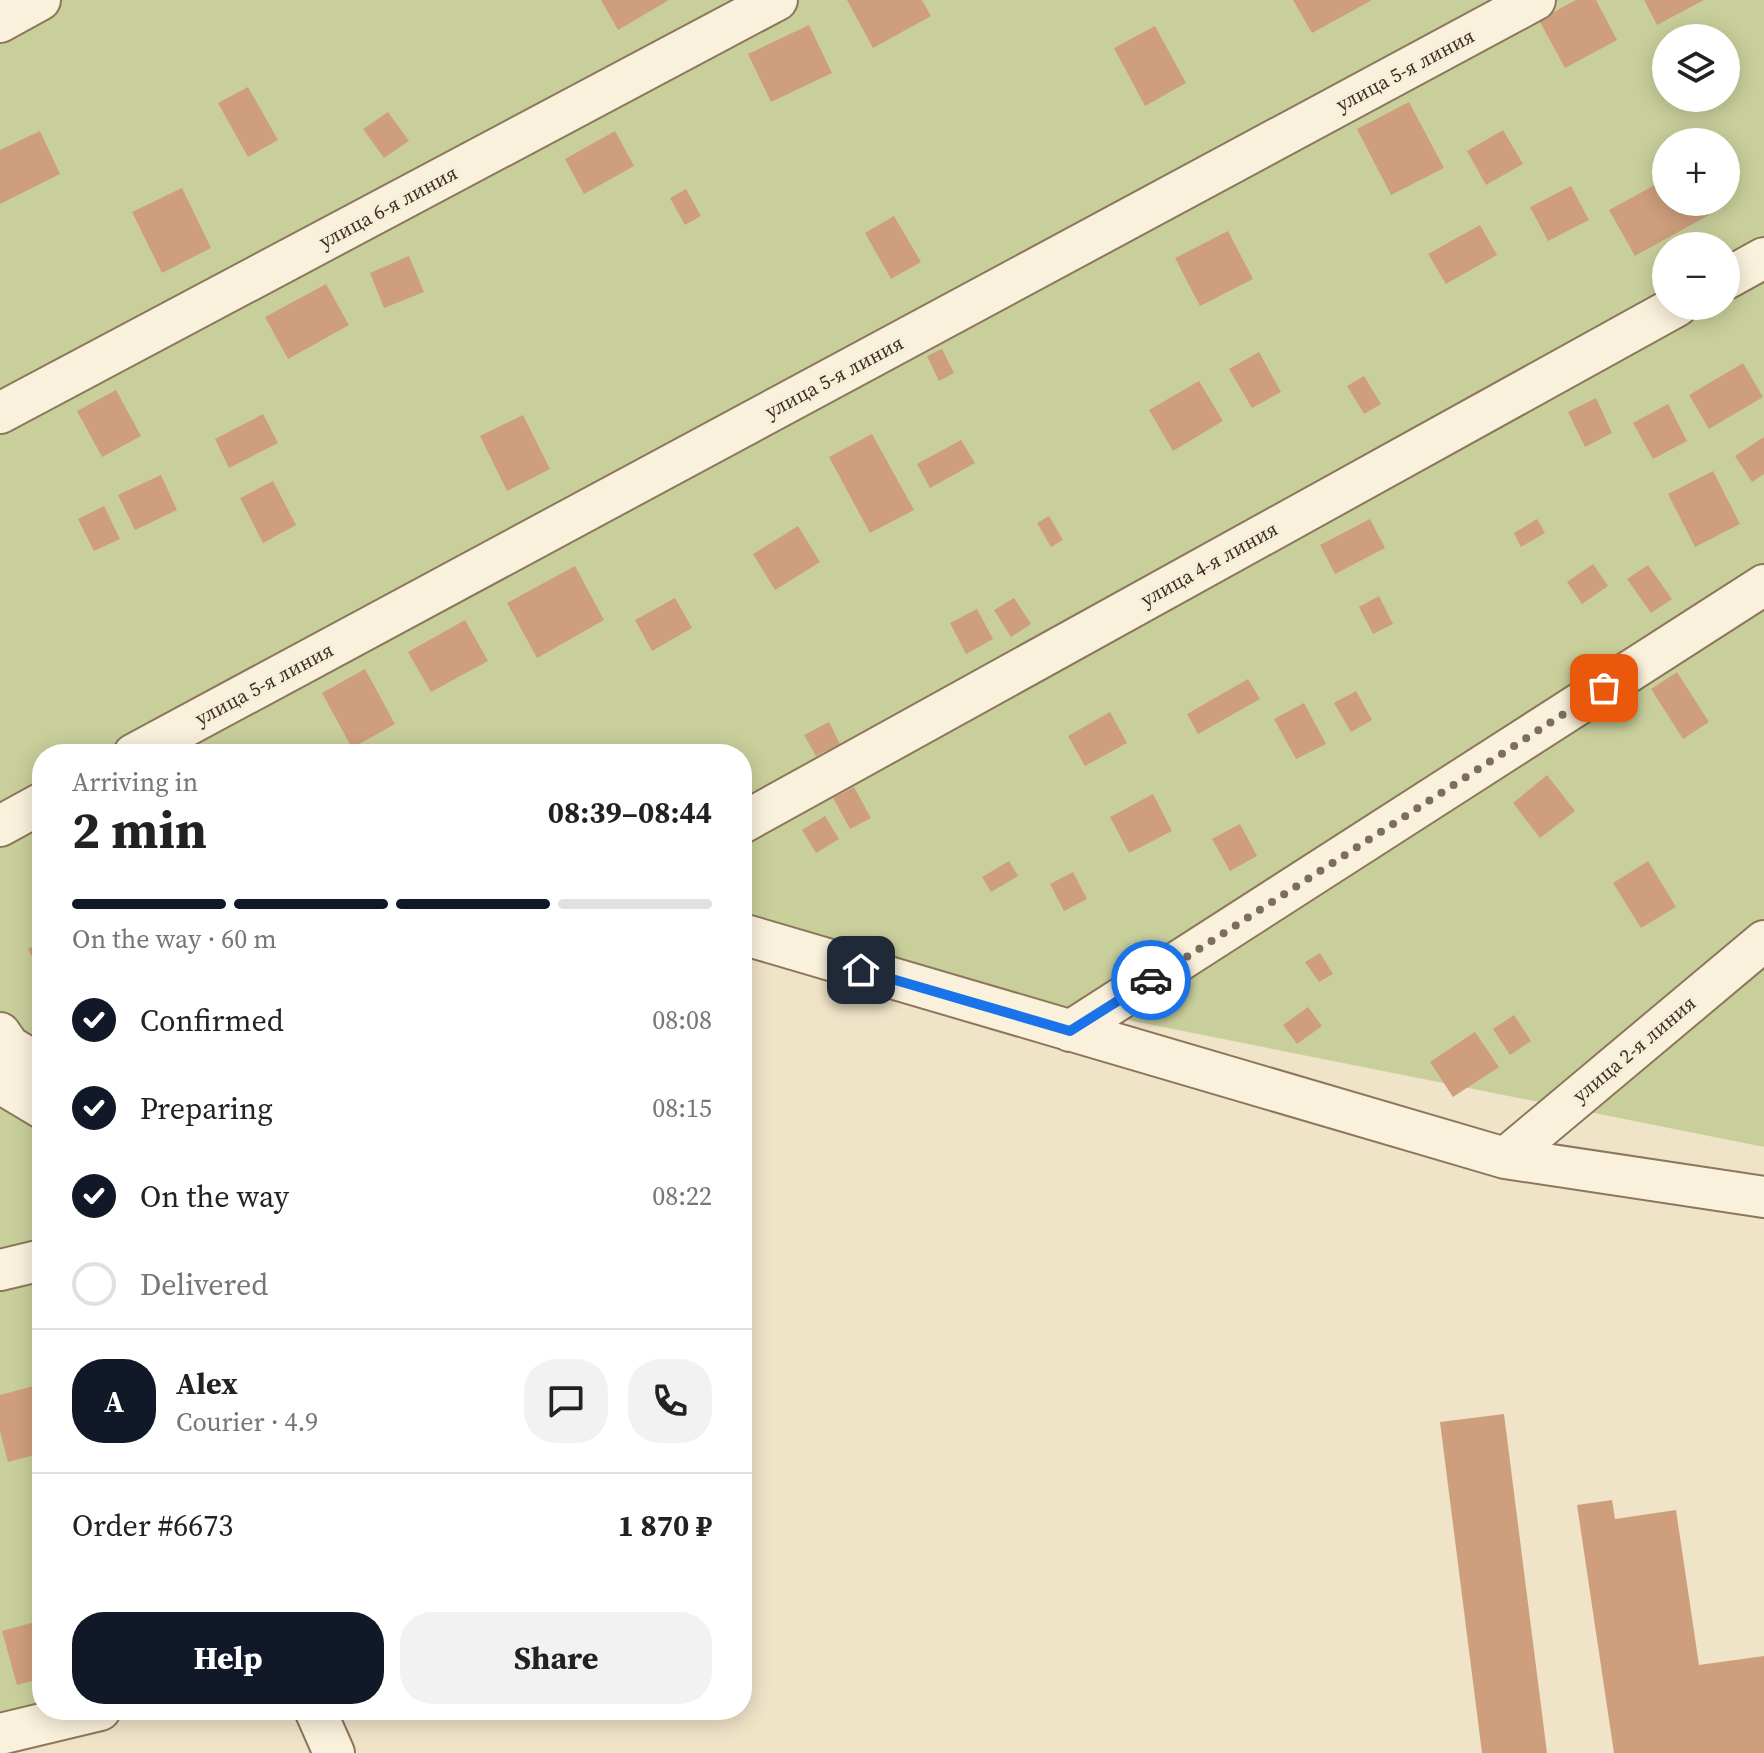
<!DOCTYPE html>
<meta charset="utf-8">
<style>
body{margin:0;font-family:"Source Serif 4",serif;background:#f2f2f2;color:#222;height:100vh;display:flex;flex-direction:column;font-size:30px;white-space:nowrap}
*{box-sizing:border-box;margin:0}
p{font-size:26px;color:#767676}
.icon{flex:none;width:44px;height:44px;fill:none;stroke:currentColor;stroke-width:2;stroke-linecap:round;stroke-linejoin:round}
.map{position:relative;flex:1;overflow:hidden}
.drawer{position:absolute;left:32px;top:744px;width:720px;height:976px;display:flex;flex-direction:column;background:#fff;border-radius:32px;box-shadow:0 4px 20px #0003}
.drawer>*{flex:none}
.fabs{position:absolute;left:1652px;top:24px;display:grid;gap:16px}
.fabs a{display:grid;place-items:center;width:88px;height:88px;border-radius:50%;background:#fff;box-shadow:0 4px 20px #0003;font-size:40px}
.pin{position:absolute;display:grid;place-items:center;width:68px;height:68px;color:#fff;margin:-34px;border-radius:16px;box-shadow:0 4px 12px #0006}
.courier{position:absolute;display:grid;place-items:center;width:80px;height:80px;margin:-40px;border:6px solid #1a73e8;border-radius:50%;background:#fff;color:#222;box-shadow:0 2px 10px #0007}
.head em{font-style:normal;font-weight:700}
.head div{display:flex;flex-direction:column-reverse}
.head{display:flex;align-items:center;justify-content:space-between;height:136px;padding:0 40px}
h1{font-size:52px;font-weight:700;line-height:60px}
.bar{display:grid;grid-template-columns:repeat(4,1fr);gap:12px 8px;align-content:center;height:96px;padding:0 40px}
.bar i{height:10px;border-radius:6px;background:#e0e0e0}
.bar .current{background:#111827}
.bar p{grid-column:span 4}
.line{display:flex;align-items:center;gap:20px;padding:0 40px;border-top:2px solid #e0e0e0}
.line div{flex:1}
.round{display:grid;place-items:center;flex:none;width:84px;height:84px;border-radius:32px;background:#f2f2f2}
ol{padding:0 40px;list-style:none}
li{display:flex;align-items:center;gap:24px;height:88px}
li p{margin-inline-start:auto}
li .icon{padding:8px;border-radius:50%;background:#111827;color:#fff;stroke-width:4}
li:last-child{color:#767676}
li i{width:44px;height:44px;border:4px solid #e0e0e0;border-radius:50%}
.button{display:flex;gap:16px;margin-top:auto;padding:16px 40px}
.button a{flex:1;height:92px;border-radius:32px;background:#111827;color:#fff;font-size:32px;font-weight:700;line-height:92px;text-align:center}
.button a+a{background:#f2f2f2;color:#222}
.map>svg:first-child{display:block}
.green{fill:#c9cf9b;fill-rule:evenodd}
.building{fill:#cf9f7d}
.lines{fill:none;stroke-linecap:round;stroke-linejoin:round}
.minor-casing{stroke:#8d765c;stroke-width:44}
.minor{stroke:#faf1dc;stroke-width:40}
.done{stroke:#7c6e5b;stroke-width:8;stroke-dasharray:0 14.4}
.route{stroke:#1a73e8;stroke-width:10}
.labels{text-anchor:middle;stroke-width:6;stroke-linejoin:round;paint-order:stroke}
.street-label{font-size:20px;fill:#3d2e20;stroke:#f7eed8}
</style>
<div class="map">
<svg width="1764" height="1753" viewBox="0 0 1764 1753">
<rect width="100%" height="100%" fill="#f0e4c8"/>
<!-- green -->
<path class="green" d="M0 0H1764V1147L742 943V754H42V1710L0 1731ZM1666 38H1726V98H1666ZM1666 142H1726V202H1666ZM1666 246H1726V306H1666Z"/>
<!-- building -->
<path class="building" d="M601 0H669L618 30Z
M847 0H922L931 16 873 48Z
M1293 0H1372L1312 33Z
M1576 0H1596L1617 40 1565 68 1539 20Z
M1644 0H1704L1657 25Z
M809 25 832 73 771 102 748 54Z
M1155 26 1186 83 1145 106 1114 48Z
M248 87 278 140 248 157 218 103Z
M1409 102 1444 168 1391 195 1357 129Z
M388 112 409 141 384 158 363 129Z
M1503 130 1523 164 1486 185 1467 151Z
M40 131 60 174 0 204V150Z
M615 131 634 166 584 194 565 159Z
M1666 179V202H1702L1709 215 1635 256 1609 210Z
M1571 186 1589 220 1548 241 1530 207Z
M182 188 211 248 162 273 132 212Z
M686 189 701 216 685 225 670 198Z
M894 216 921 262 891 279 865 233Z
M1480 225 1497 255 1446 284 1428 254Z
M1228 231 1253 279 1200 306 1175 258Z
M409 256 424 292 384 308 370 273Z
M326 284 349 325 288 359 265 317Z
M942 349 954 373 939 381 927 356Z
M1259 352 1281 392 1252 408 1229 369Z
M1743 363 1763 397 1709 429 1689 395Z
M1364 376 1381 404 1364 414 1347 386Z
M1199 381 1223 421 1173 451 1149 410Z
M116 390 141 436 102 457 77 411Z
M1596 398 1612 433 1585 447 1568 412Z
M1668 404 1687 441 1653 459 1633 423Z
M263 414 278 443 229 468 215 439Z
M523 415 550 469 507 491 480 436Z
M872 434 914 510 870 533 829 457Z
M1764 437V474L1752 482 1735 456Z
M961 440 975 463 930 488 917 464Z
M1713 471 1740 524 1695 547 1668 494Z
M161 475 177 510 135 530 118 495Z
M273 481 296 525 263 543 240 498Z
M104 506 120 539 94 551 78 519Z
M1049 516 1063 540 1051 547 1037 523Z
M1370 519 1385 548 1335 574 1320 545Z
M1537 519 1545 533 1521 547 1514 533Z
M798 526 820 562 775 590 753 554Z
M1593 564 1608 586 1582 604 1567 582Z
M1648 565 1672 599 1651 613 1627 579Z
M575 566 604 620 537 658 507 603Z
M1379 596 1393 624 1373 634 1359 607Z
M675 598 692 628 652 651 635 620Z
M1014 598 1031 624 1011 637 994 610Z
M977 609 993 639 966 654 950 623Z
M465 620 488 661 431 692 408 652Z
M365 669 395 724 352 748 322 693Z
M1677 672 1709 722 1683 739 1651 689Z
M1248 679 1260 699 1198 734 1187 714Z
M1356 691 1372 720 1351 732 1334 703Z
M1304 703 1326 744 1296 759 1274 719Z
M1110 712 1127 743 1085 766 1068 736Z
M829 722 840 744 816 756 804 735Z
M1547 775 1575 811 1540 838 1513 803Z
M854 787 871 818 850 829 833 798Z
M1153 794 1172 831 1129 853 1110 817Z
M825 816 839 839 816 853 802 830Z
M1240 824 1257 856 1230 871 1212 839Z
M1009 861 1018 876 991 892 982 877Z
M1648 861 1676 907 1641 928 1613 883Z
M1073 872 1087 899 1064 911 1050 884Z
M42 942V976L28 949Z
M1320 953 1333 974 1319 982 1305 962Z
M1308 1007 1322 1026 1297 1044 1283 1025Z
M1514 1015 1531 1041 1510 1055 1493 1029Z
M1475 1032 1499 1067 1453 1097 1430 1062Z
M41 1384 42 1453 8 1462 0 1431V1395Z
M1504 1414 1547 1753H1482L1440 1422Z
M1612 1500 1615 1519 1676 1510 1699 1665 1764 1656V1753H1614L1577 1505Z
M42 1620V1678L17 1685 2 1631Z"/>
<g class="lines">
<!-- minor casing -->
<g class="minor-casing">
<path id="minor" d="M0 22 40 0
M1726 279 1764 258
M0 413 777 0
M134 754 1535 0
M742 823 1677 306
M0 826 42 803
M742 934 1505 1158 1764 1197
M1070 1031 1764 585
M0 1033 9 1046 42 1066
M0 1083 42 1108
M1505 1158 1764 941
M0 1270 42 1260
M315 1710 334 1753
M0 1734 100 1710"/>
</g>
<!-- minor -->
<use href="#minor" class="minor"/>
</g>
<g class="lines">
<!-- done -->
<path class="done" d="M1151 980 1604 688"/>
<!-- route -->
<path class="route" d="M861 970 1070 1031 1151 980"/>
</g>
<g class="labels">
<!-- street labels -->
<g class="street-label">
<text transform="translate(1405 70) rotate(-28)" y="7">улица 5-я линия</text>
<text transform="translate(388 207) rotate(-28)" y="7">улица 6-я линия</text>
<text transform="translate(834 377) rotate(-28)" y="7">улица 5-я линия</text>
<text transform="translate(1209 564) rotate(-29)" y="7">улица 4-я линия</text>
<text transform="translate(264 684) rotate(-28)" y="7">улица 5-я линия</text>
<text transform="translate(1634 1049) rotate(-40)" y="7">улица 2-я линия</text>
</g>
</g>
</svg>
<div class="fabs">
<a><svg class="icon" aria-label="layers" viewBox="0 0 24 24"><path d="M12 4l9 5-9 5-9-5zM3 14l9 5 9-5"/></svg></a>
<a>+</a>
<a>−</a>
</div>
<div class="pin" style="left:1604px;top:688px;background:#ea580c"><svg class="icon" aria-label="bag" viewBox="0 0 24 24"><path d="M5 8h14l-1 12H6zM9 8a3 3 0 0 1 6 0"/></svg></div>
<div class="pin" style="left:861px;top:970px;background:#1f2937"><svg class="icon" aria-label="home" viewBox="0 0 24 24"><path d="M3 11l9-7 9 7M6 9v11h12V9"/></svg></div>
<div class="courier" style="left:1151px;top:980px"><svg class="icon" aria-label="car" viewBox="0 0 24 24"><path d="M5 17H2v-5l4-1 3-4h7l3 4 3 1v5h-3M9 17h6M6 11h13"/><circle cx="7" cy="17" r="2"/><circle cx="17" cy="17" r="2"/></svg></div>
<section class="drawer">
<div class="head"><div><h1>2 min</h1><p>Arriving in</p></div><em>08:39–08:44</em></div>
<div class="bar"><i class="current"></i><i class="current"></i><i class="current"></i><i></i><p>On the way · 60 m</p></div>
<ol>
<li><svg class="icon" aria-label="check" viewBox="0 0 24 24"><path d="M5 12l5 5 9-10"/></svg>Confirmed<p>08:08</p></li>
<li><svg class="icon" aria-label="check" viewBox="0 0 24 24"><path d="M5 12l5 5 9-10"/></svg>Preparing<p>08:15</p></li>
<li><svg class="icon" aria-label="check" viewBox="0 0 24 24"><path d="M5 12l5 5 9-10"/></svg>On the way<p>08:22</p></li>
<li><i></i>Delivered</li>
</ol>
<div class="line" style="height:144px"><b class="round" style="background:#111827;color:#fff">A</b><div><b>Alex</b><p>Courier · 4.9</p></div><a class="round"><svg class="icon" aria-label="chat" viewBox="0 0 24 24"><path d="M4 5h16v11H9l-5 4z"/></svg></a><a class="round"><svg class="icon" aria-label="phone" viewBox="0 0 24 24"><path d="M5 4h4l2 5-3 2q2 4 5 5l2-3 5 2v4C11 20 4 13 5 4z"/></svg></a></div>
<div class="line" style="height:104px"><div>Order #6673</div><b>1 870 ₽</b></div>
<div class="button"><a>Help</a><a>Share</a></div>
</section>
</div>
